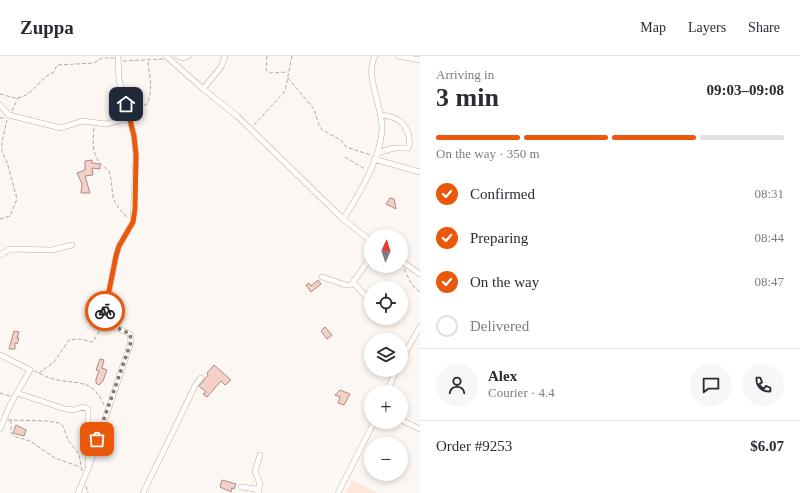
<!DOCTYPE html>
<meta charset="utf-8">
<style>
body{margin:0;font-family:Georgia,serif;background:#f7f7f7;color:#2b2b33;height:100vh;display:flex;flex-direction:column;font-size:15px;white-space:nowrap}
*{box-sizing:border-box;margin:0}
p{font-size:13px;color:#7c7c81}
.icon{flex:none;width:22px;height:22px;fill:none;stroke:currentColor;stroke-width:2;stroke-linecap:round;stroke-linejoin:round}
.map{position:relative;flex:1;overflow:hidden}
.panel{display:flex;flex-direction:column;background:#fff;width:380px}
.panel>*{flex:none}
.needle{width:26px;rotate:3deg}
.controls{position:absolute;left:364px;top:173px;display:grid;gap:8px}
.controls a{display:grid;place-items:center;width:44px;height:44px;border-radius:50%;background:#fff;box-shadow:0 2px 6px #0003;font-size:20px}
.pin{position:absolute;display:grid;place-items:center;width:34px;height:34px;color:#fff;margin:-17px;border-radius:8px;box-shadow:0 2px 6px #0006}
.courier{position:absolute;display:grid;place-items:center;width:40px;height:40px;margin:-20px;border:3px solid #ea580c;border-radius:50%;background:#fff;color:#222;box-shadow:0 1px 5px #0007}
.overview em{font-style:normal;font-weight:700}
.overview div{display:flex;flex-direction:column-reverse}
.overview{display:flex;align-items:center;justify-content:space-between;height:68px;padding:0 16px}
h1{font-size:26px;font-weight:700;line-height:30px}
.bar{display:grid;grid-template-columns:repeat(4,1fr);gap:6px 4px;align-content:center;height:48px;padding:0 16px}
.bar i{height:5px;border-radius:3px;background:#e1e1e2}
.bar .on{background:#ea580c}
.bar p{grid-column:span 4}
.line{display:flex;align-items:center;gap:10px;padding:0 16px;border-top:1px solid #e1e1e2}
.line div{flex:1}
.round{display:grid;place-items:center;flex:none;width:42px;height:42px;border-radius:21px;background:#f7f7f7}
ol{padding:0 16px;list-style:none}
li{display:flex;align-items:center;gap:12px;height:44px}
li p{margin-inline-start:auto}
li .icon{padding:4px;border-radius:50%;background:#ea580c;color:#fff;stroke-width:4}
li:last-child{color:#7c7c81}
li i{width:22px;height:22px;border:2px solid #e1e1e2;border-radius:50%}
header{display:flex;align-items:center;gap:24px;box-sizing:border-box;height:56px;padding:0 20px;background:#fff;border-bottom:1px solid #e1e1e2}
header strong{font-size:19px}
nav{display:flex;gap:22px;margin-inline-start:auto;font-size:14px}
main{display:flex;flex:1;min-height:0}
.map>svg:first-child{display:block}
.built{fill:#ffe6da}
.building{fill:#f4d0c6;stroke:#ad8b82}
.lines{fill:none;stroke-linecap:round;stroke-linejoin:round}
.minor-casing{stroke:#c9aa9a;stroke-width:6}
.path{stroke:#b3aaa5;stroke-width:1;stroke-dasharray:4 2;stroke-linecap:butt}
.minor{stroke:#fff;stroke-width:5}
.done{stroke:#837a74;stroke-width:4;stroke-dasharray:0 7.2}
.route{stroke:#ea580c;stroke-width:5}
</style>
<header>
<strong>Zuppa</strong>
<nav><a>Map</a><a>Layers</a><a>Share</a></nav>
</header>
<main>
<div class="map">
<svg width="420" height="437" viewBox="0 0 420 437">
<rect width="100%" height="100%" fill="#fdf7f3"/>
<!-- built -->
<path class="built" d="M352 424 378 437H346Z"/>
<!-- building -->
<path class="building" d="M92 104V107L100 108V113L92 112 93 119 85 120 90 137H81L82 128 77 117 85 114V105Z
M390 142 394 143 396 153 386 148Z
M318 224 321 228 311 236 306 229 309 227 311 230Z
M325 271 332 279 327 283 321 275Z
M14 275 19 276 17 282H19L17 288 15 287V293H9Z
M100 303 104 304 102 312 107 314 103 325 99 329 96 327V323L99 315 96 314Z
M214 309 231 324 225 329 221 325 207 341 203 338 206 336 199 330 208 319 207 317Z
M340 334 350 338 344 349 338 347 340 341 335 339Z
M16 369 26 374 24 380 13 377Z
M222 424 236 428 234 433 232 432 231 436 220 431Z"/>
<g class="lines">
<!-- minor casing -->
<g class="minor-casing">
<path id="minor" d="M166 0 202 32 237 60 343 163 371 185
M177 0 183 2 189 0
M398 0 420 4
M203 33 221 11 225 0
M0 49 9 59 61 72 82 65 106 68 129 62
M377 97 394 92H408C412 84 407 71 400 65 395 61 388 60 382 59
M374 103 420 116
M343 163C359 139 380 104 382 74 383 50 364 20 375 0
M0 199 10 193 52 194 72 189
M401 205 420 218
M322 221 346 229H351L371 201
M354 227 369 244
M0 299 30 314 10 349 0 373
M401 304 420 271
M387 336 396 314
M17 337 65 353 74 354 83 351 88 353V408
M401 364 420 373
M241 431 256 433 259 437
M258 435 260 428 255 415 260 399
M78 437 88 413 131 286 130 278 106 267 104 264 116 200 119 190 133 166 136 99 134 80 119 23 118 0
M143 437 196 328 201 322
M338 437 374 366"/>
</g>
<!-- path -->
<path class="path" d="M267 0 266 14 271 17 288 16
M123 5 164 3
M288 22 314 53 319 69 322 74 341 84 346 91 371 99
M0 38C5 39 10 41 15 42 32 42 40 21 54 16L57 9 94 7 102 2H114
M133 54 147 48C154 33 149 20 148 5
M12 55 18 42
M0 62H5
M254 69 285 35 292 0
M94 72C92 92 92 103 109 115 116 139 106 141 128 162
M345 101 365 113
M0 163 10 160 17 143 7 106 2 96V86L7 64
M404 213 412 229 420 236
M34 315C42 318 49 323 58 324 81 328 93 324 104 349
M39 317 54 306 69 284 79 283 93 286 102 270
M0 337 10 340
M8 364 47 365 59 367 63 370 68 384 79 398 82 415
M11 364V374L12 378 16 381 30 385 55 402 80 411
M86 430 88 437"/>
<!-- minor -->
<use href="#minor" class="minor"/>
</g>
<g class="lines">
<!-- done -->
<path class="done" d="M97 383 131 286 130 278 105 266V255"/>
<!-- route -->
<path class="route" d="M105 255 116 200 119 190 133 166 135 153 136 99 134 80 126 48"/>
</g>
</svg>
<div class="controls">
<a><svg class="needle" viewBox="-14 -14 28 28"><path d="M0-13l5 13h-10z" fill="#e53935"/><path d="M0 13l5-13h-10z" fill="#7c7c81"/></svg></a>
<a><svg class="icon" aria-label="locate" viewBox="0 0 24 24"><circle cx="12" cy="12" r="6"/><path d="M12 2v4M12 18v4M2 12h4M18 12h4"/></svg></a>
<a><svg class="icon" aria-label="layers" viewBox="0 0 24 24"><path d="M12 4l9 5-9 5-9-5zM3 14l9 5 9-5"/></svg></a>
<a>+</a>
<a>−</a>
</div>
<div class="pin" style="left:97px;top:383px;background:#ea580c"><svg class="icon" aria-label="bag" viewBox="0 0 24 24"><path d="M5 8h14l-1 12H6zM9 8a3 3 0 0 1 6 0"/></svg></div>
<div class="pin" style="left:126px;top:48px;background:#1f2937"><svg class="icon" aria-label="home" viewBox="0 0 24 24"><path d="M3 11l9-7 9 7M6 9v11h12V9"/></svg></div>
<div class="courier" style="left:105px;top:255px"><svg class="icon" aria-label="bike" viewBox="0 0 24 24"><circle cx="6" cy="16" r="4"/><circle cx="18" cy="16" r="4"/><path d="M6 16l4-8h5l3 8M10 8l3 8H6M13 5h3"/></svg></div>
</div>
<section class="panel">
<div class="overview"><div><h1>3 min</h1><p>Arriving in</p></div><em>09:03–09:08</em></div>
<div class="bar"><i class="on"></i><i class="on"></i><i class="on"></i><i></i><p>On the way · 350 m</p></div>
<ol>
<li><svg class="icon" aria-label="check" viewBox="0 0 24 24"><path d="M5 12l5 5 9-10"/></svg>Confirmed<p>08:31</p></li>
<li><svg class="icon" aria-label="check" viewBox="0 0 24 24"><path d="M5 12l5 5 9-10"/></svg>Preparing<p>08:44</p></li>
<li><svg class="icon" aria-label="check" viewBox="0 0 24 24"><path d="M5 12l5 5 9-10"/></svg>On the way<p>08:47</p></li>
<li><i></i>Delivered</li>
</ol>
<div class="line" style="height:72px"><a class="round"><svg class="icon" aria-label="person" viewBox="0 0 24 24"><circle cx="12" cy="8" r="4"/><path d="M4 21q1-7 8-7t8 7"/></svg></a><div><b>Alex</b><p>Courier · 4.4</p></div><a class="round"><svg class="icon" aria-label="chat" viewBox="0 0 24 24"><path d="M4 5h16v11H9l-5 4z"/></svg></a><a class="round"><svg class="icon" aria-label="phone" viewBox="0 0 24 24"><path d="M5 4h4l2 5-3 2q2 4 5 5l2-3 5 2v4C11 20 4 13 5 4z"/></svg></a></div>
<div class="line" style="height:52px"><div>Order #9253</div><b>$6.07</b></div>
</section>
</main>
